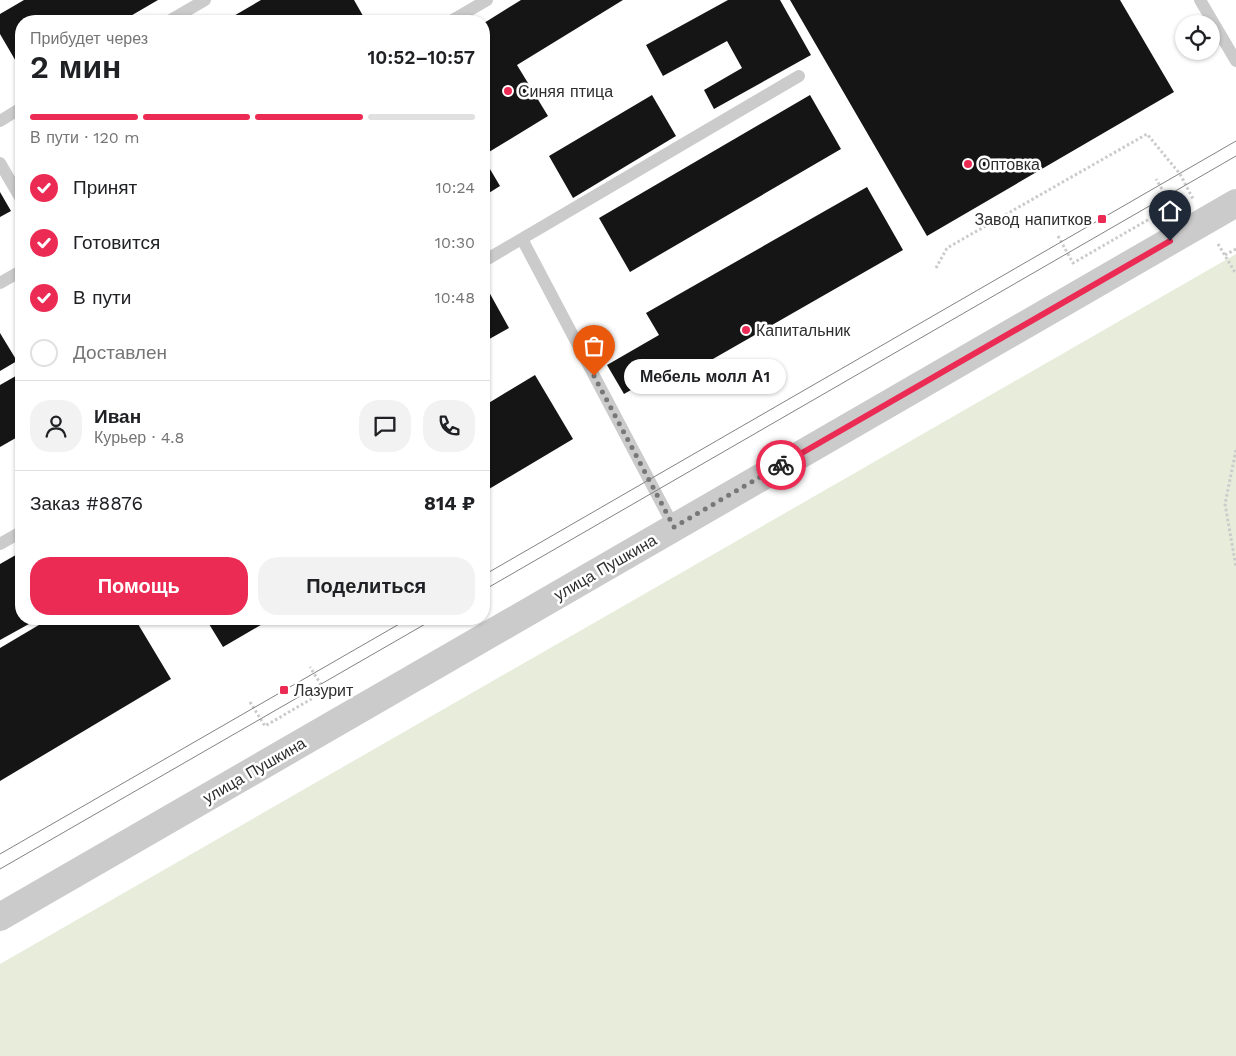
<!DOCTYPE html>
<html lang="ru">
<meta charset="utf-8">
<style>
body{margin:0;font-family:"Work Sans",sans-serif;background:#f2f2f2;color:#202124;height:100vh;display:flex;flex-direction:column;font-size:19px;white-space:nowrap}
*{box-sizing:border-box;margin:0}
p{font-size:16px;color:#757577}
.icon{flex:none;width:28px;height:28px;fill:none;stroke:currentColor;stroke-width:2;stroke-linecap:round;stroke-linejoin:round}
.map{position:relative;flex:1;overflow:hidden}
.details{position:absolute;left:15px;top:15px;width:475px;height:610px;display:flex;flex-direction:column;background:#fff;border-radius:20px;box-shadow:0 1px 4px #0004}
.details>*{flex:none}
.tools{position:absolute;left:1175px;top:15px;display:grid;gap:10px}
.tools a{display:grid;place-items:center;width:45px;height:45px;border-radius:50%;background:#fff;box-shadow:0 1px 4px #0004;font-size:25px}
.pin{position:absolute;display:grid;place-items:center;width:42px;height:42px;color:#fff;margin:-51px -21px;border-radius:50% 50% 50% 0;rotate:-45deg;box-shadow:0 0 5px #0007}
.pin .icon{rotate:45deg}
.courier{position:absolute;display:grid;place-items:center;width:50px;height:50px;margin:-25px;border:4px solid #eb2b54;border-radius:50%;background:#fff;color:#222;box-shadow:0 1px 6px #0007}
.bubble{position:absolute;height:35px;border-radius:18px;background:#fff;box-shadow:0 1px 4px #0004;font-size:16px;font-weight:600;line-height:35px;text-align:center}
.head em{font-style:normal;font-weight:600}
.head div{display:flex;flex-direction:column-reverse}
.head{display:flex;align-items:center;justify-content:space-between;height:85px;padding:0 15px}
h1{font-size:32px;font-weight:600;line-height:38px}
.bar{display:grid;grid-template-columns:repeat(4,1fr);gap:8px 5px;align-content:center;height:60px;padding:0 15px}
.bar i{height:6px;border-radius:4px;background:#e0e0e0}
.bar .active{background:#eb2b54}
.bar p{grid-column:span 4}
.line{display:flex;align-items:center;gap:12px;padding:0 15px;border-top:1px solid #e0e0e0}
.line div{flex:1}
.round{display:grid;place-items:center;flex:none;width:52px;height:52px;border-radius:20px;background:#f2f2f2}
ol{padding:0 15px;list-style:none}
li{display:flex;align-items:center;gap:15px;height:55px}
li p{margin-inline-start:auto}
li .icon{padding:5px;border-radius:50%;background:#eb2b54;color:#fff;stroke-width:4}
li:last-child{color:#757577}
li i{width:28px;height:28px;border:2px solid #e0e0e0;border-radius:50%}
.cta{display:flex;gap:10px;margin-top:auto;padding:10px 15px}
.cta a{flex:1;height:58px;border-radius:20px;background:#eb2b54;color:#fff;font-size:20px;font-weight:600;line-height:58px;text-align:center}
.cta a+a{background:#f2f2f2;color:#202124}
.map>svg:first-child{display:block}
.green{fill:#e7ecdb}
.building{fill:#151515}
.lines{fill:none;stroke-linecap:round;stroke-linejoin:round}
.path{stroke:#cbcbcb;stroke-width:3;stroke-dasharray:2.5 2.5;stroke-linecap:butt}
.service{stroke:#cbcbcb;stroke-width:12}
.tertiary{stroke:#cbcbcb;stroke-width:28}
.tram{stroke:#838383;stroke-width:1}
.done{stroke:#777;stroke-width:5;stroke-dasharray:0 9}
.route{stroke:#eb2b54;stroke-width:6}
.poi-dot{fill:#eb2b54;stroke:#fff;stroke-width:2}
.labels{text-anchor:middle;stroke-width:5;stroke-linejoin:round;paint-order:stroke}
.poi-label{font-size:16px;fill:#2e2e2e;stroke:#fff;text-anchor:start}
.street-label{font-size:16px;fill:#2e2e2e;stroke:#fff}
</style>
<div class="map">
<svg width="1236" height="1056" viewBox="0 0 1236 1056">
<rect width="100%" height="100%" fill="#fff"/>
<!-- green -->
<path class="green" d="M1236 254V1056H0V964Z"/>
<!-- building -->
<path class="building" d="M24 0H158L122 21H21V70L0 34V14Z
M261 0H354L366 21H225Z
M521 0H623L517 65 548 116 484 155V23Z
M728 0H780L811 55 714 109 704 90 742 68 727 41 663 76 646 45Z
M790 0H1120L1174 92 927 236Z
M652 95 676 136 573 198 549 156Z
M810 95 841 149 630 272 599 218Z
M487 164 500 186 484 196V166Z
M867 187 903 250 671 383 664 371 624 394 607 365 659 335 646 313Z
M0 192 11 211 0 217Z
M484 283 509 328 484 342Z
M0 333 17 361 0 371Z
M21 373V435L0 447V385Z
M535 375 573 439 484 492V398L487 404Z
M21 552V619H38L0 640V564Z
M49 619H135L171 679 0 781V648Z
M206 619H271L223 647Z"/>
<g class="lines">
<!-- path -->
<path class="path" d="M1058 236 1073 263 1172 206 1156 179
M1218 244 1236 274
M1225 255 1236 249
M936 268 947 248 1147 134 1180 174 1193 199
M1236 450 1225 504 1236 567
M250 702 265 726 325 691 310 667"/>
<!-- service -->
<path class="service" d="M1200 0 1236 61
M169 21 205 0
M451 21 487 0
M0 121 21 108
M0 163 21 199
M522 239 674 527
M484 261 799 76
M0 283 21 271
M0 544 21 532"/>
<!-- tertiary -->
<path class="tertiary" d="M0 917 1236 203"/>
<!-- tram -->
<path class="tram" d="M484 575 1236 141
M484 590 1236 156
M0 854 408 619
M0 869 434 619"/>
</g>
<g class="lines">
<!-- done -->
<path class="done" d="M594 376 674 527 781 465"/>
<!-- route -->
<path class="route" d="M781 465 1170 241"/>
</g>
<!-- markers -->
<g class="poi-dot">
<circle cx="508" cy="91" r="5"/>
<circle cx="968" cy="164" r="5"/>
<rect x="1097" y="214" width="10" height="10" rx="2.5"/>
<circle cx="746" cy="330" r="5"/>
<rect x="279" y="685" width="10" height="10" rx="2.5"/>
</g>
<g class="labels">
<!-- poi labels -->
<g class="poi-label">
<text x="518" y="97">Синяя птица</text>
<text x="978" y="170">Оптовка</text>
<text x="1092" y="225" text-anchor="end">Завод напитков</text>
<text x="756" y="336">Капитальник</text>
<text x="294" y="696">Лазурит</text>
</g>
<!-- street labels -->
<g class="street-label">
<text transform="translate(605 567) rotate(-30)" y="6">улица Пушкина</text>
<text transform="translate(254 770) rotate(-30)" y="6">улица Пушкина</text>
</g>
</g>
</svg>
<div class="tools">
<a><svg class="icon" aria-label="locate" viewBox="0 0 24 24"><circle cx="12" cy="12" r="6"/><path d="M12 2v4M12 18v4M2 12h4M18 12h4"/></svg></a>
</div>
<div class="pin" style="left:594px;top:376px;background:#ea580c"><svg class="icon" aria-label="bag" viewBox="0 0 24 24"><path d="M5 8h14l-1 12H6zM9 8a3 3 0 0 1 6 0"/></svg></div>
<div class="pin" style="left:1170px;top:241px;background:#1f2937"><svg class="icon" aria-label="home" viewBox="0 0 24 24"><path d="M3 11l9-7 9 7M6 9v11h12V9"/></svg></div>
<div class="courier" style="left:781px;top:465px"><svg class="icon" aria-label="bike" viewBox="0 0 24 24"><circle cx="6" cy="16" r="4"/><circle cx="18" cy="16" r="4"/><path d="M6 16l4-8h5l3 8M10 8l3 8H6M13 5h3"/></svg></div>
<div class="bubble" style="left:624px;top:359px;width:162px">Мебель молл А1</div>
<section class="details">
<div class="head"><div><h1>2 мин</h1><p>Прибудет через</p></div><em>10:52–10:57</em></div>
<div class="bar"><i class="active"></i><i class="active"></i><i class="active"></i><i></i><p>В пути · 120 m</p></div>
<ol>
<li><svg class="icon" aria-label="check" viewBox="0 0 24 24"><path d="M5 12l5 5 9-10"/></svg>Принят<p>10:24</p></li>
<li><svg class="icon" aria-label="check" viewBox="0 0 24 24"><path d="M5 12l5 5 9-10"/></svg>Готовится<p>10:30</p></li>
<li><svg class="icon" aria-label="check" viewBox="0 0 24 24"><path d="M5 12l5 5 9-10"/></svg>В пути<p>10:48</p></li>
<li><i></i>Доставлен</li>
</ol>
<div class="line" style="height:90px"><a class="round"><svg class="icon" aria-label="person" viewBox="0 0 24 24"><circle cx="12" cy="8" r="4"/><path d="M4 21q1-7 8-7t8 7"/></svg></a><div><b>Иван</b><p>Курьер · 4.8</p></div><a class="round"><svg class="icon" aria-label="chat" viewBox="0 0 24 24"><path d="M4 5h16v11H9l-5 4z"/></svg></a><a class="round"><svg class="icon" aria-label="phone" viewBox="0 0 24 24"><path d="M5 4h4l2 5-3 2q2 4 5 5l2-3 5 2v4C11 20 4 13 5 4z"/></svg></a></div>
<div class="line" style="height:65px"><div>Заказ #8876</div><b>814 ₽</b></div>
<div class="cta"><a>Помощь</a><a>Поделиться</a></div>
</section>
</div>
